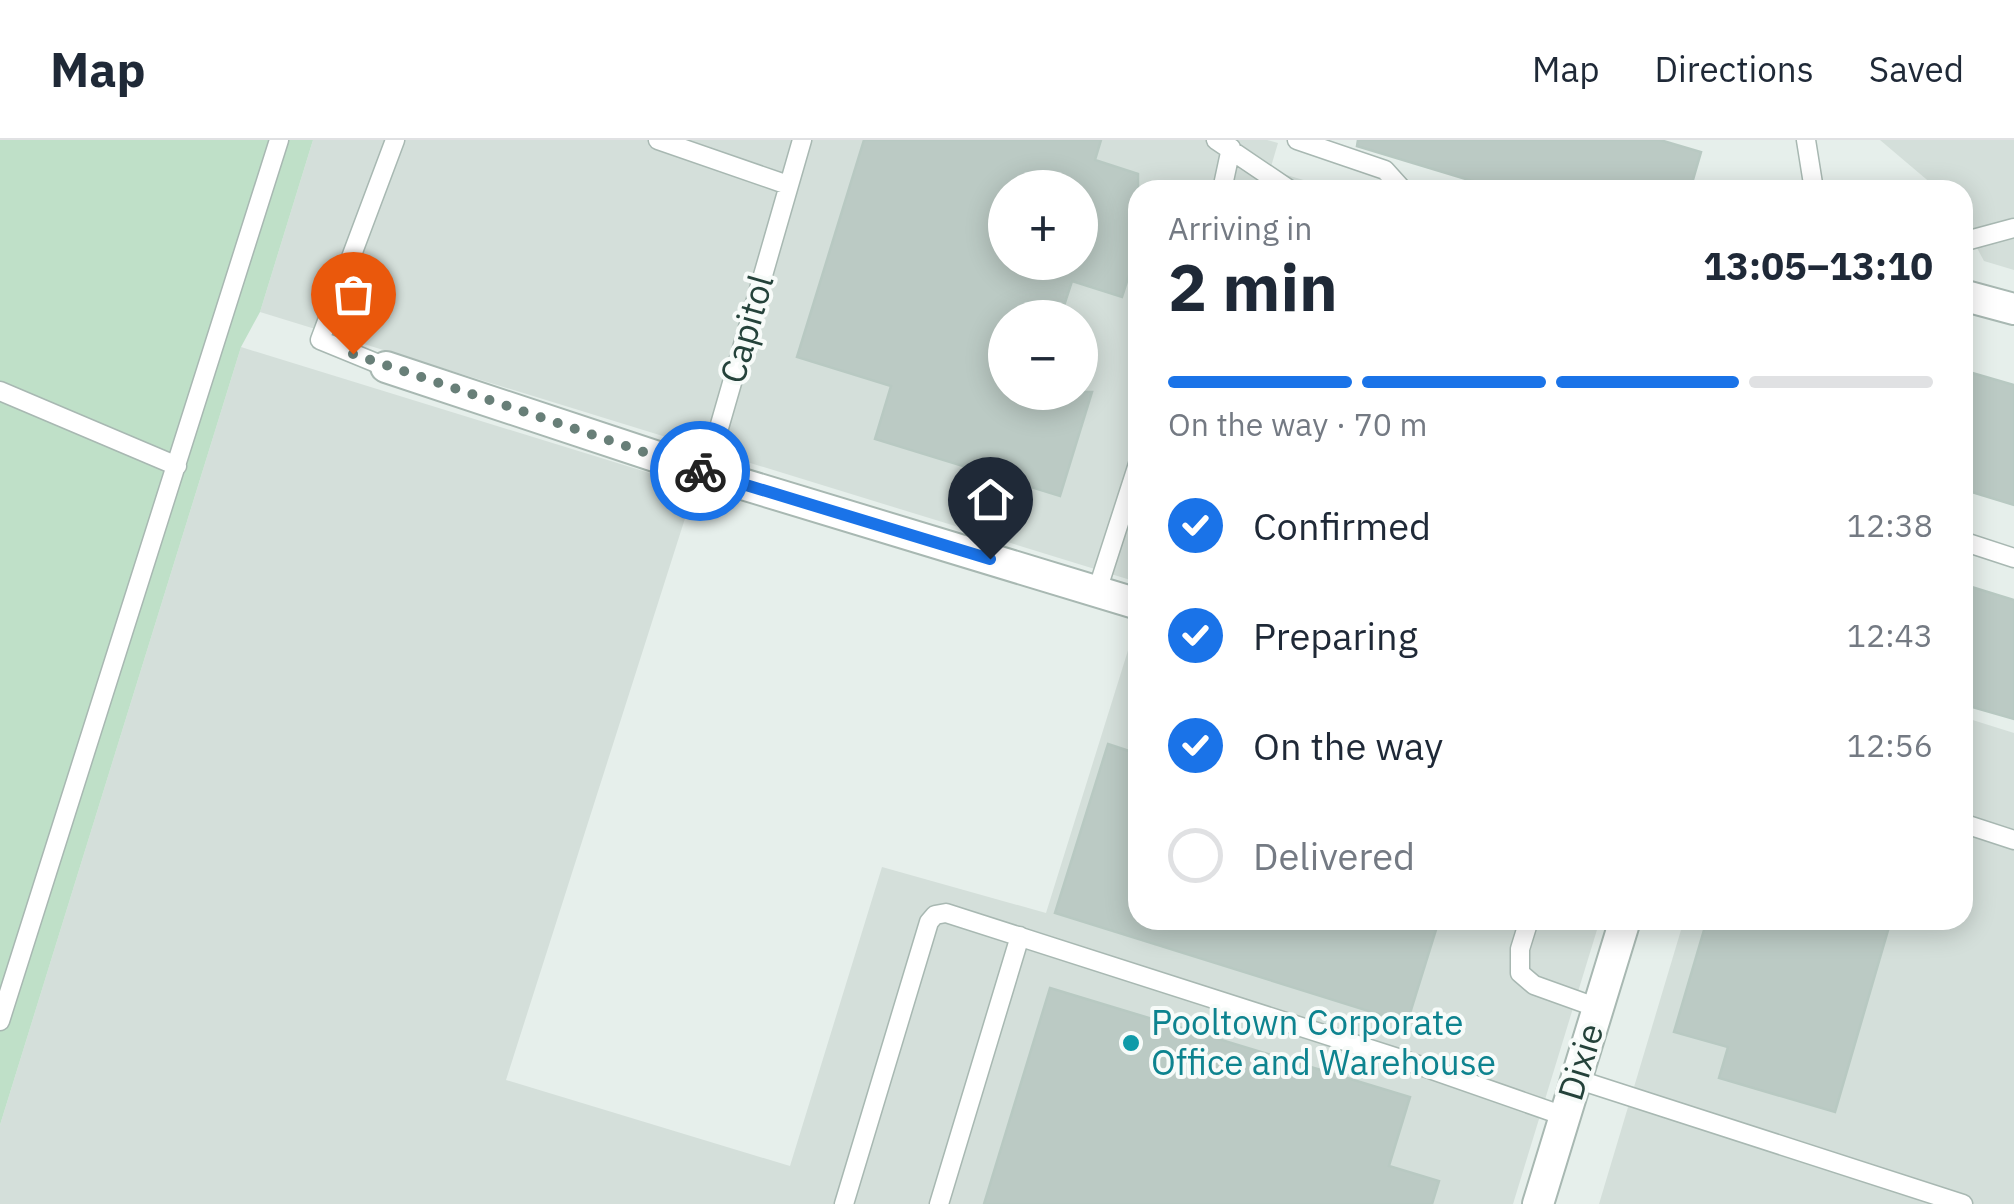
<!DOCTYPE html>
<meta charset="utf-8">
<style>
body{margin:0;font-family:"IBM Plex Sans",sans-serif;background:#f6f6f7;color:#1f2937;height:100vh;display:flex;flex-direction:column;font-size:38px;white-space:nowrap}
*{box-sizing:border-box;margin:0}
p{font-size:32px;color:#747a83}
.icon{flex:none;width:55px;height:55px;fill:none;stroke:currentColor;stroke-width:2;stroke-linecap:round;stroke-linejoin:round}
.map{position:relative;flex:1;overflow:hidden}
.drawer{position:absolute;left:1128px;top:40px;width:845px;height:750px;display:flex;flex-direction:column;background:#fff;border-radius:30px;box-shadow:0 5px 25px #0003}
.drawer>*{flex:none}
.buttons{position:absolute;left:988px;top:30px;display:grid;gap:20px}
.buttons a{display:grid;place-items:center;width:110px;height:110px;border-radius:50%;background:#fff;box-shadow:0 5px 25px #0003;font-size:50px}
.pin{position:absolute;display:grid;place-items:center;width:85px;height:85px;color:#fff;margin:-102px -42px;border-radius:50% 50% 50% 0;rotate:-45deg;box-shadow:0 0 10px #0007}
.pin .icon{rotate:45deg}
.courier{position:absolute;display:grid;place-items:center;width:100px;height:100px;margin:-50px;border:8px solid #1a73e8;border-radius:50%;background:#fff;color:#222;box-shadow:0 2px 12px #0007}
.head em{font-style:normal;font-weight:700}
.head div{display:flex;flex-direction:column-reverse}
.head{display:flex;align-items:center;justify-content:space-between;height:170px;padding:0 40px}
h1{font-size:65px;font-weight:700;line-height:75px}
.bar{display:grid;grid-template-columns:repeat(4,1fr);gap:15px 10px;align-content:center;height:120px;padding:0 40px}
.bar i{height:12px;border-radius:8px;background:#e0e1e3}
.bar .current{background:#1a73e8}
.bar p{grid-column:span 4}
ol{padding:0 40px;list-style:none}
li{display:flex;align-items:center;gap:30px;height:110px}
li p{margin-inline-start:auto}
li .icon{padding:10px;border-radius:50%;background:#1a73e8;color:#fff;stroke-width:4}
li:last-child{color:#747a83}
li i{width:55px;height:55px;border:5px solid #e0e1e3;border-radius:50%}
header{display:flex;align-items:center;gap:60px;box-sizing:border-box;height:140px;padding:0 50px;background:#fff;border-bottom:2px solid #e0e1e3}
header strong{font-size:48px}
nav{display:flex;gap:55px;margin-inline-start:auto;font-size:35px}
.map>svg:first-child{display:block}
.built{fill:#d4dfda;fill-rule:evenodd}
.green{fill:#bfe0c8}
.building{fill:#bbcac4;stroke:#b8c9c2;stroke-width:2.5;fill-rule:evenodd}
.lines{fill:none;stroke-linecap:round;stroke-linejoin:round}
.service-casing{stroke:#a8b8b2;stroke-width:21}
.minor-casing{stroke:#a8b8b2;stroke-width:34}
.service{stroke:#fff;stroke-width:18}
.minor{stroke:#fff;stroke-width:30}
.done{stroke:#687f78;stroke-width:10;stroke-dasharray:0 18}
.route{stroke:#1a73e8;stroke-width:12}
.culture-dot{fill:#0f9aa8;stroke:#f7fbf9;stroke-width:4}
.labels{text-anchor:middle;stroke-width:8;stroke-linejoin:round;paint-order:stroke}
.street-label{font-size:35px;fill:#24423a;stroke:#f7fbf9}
.culture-label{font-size:35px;fill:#0d838f;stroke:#f7fbf9;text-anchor:start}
</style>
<header>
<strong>Map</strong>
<nav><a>Map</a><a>Directions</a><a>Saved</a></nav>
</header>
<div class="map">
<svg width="2014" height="1064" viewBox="0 0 2014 1064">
<rect width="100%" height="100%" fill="#e6efeb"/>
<!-- built -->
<path class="built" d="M313 0H1267L1278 3 1270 30 1337 50H1138L1137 442 260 172ZM1005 48H1080V122H1005ZM1005 178H1080V252H1005Z
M1880 0H2014V130L1984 121 1963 82 1962 50H1939Z
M241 207 695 347 506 940 790 1026 882 727 1046 773 1130 504 1138 507V780H1600L1513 1064H0V985Z
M1963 577 2014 593V1064H1599L1684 780H1962Z"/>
<!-- green -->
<path class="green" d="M0 0H313L260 172 241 207 0 985Z"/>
<!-- building -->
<path class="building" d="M864 0H1101L1095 20 1138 34V107L1122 157 1072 141 1060 178H1005V252H1092L1060 356 875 299 891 246 797 217ZM1005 48H1080V122H1005Z
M1358 0H1660L1701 12 1690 50H1502L1357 6Z
M1962 230 2014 245V365L1962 349Z
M1962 444 2014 460V579L1962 564Z
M1108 604 1138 614V780H1439L1407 883 1055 773Z
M1707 780H1891L1835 972 1719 938 1728 907 1674 892Z
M1050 848 1410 957 1389 1026 1439 1041 1432 1064H984Z"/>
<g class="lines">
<!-- service casing -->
<g class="service-casing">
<path id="service" d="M658 0 788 45
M1216 0 1290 50
M1297 0 1385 30 1403 50
M1806 0 1814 50
M1222 50 1231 8
M1962 102 2014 88
M386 227 320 200 395 0
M0 251 177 326
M706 333 802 0
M1962 401 2014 418
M1097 451 1138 324
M1962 683 2014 700
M1529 780 1520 809V833L1534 845 1598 868
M0 881 279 0
M1576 939 1963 1064
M844 1064 929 782 935 775 946 773 1398 918 1564 976
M939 1064 1020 796"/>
</g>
<!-- minor casing -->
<g class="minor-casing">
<path id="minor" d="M1962 155 2014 169
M386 227 706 333 1138 464
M1538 1064 1625 780"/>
</g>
<!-- service -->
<use href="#service" class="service"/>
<!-- minor -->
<use href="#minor" class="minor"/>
</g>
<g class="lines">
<!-- done -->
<path class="done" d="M353 214 700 331"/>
<!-- route -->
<path class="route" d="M700 331 990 419"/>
</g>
<!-- markers -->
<circle class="culture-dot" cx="1131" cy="903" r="10"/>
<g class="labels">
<!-- street labels -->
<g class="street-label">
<text transform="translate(747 189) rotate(-74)" y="12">Capitol</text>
<text transform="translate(1581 922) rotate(-73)" y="12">Dixie</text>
</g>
<!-- culture labels -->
<g class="culture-label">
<text x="1151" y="895">Pooltown Corporate<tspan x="1151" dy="40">Office and Warehouse</tspan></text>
</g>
</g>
</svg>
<div class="buttons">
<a>+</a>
<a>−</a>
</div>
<div class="pin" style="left:353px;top:214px;background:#ea580c"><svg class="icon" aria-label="bag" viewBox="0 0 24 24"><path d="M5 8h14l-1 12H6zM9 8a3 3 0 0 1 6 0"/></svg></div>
<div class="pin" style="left:990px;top:419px;background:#1f2937"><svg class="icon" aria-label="home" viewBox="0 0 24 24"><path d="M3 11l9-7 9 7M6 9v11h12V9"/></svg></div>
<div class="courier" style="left:700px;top:331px"><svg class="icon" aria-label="bike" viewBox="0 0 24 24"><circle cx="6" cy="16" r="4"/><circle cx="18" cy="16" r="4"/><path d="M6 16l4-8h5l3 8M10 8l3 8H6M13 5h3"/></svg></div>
<section class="drawer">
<div class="head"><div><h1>2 min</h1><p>Arriving in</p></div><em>13:05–13:10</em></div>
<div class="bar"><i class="current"></i><i class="current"></i><i class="current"></i><i></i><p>On the way · 70 m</p></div>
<ol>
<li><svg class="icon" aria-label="check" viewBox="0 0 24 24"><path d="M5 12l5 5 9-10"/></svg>Confirmed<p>12:38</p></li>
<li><svg class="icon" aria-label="check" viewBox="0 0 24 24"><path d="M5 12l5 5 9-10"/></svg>Preparing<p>12:43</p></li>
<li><svg class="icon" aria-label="check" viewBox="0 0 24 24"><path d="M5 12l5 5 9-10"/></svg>On the way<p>12:56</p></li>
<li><i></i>Delivered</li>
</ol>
</section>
</div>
